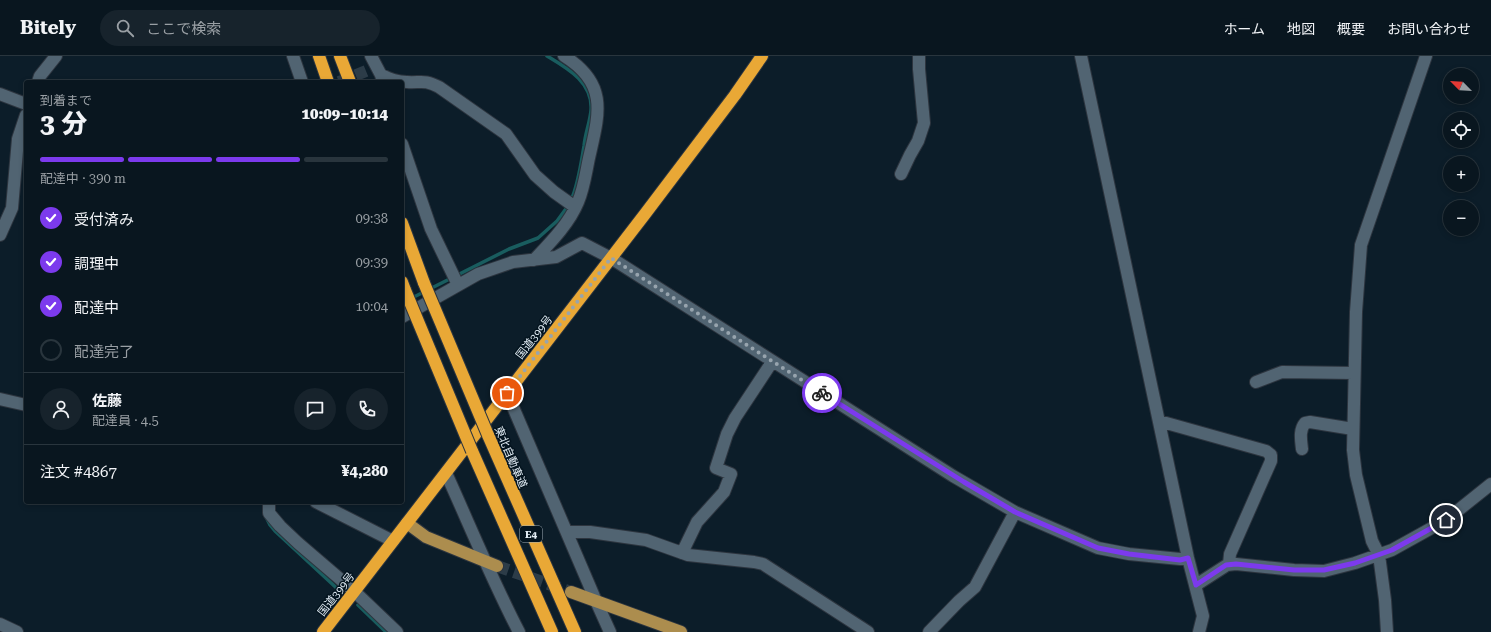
<!DOCTYPE html>
<html lang="ja">
<meta charset="utf-8">
<style>
body{margin:0;font-family:"Roboto Serif","Noto Sans JP",serif;background:#17232c;color:#f1f3f6;height:100vh;display:flex;flex-direction:column;font-size:15px;white-space:nowrap}
*{box-sizing:border-box;margin:0}
p{font-size:13px;color:#999fa4}
.icon{flex:none;width:22px;height:22px;fill:none;stroke:currentColor;stroke-width:2;stroke-linecap:round;stroke-linejoin:round}
.map{position:relative;flex:1;overflow:hidden}
.drawer{position:absolute;left:24px;top:24px;width:380px;height:424px;display:flex;flex-direction:column;background:#09161f;border-radius:4px;box-shadow:0 2px 6px #0003,0 0 0 1px #29353d}
.drawer>*{flex:none}
.needle{width:26px;rotate:294deg}
.tools{position:absolute;left:1443px;top:12px;display:grid;gap:8px}
.tools a{display:grid;place-items:center;width:36px;height:36px;border-radius:50%;background:#09161f;box-shadow:0 2px 6px #0003,0 0 0 1px #29353d;font-size:20px}
.pin{position:absolute;display:grid;place-items:center;width:34px;height:34px;color:#fff;margin:-17px;border:2px solid #fff;border-radius:50%;box-shadow:0 1px 4px #0007}
.courier{position:absolute;display:grid;place-items:center;width:40px;height:40px;margin:-20px;border:3px solid #7c3aed;border-radius:50%;background:#fff;color:#222;box-shadow:0 1px 5px #0007}
.headline em{font-style:normal;font-weight:800}
.headline div{display:flex;flex-direction:column-reverse}
.headline{display:flex;align-items:center;justify-content:space-between;height:68px;padding:0 16px}
h1{font-size:26px;font-weight:800;line-height:30px}
.bar{display:grid;grid-template-columns:repeat(4,1fr);gap:6px 4px;align-content:center;height:48px;padding:0 16px}
.bar i{height:5px;border-radius:3px;background:#29353d}
.bar .current{background:#7c3aed}
.bar p{grid-column:span 4}
.line{display:flex;align-items:center;gap:10px;padding:0 16px;border-top:1px solid #29353d}
.line div{flex:1}
.round{display:grid;place-items:center;flex:none;width:42px;height:42px;border-radius:21px;background:#17232c}
ol{padding:0 16px;list-style:none}
li{display:flex;align-items:center;gap:12px;height:44px}
li p{margin-inline-start:auto}
li .icon{padding:4px;border-radius:50%;background:#7c3aed;color:#fff;stroke-width:4}
li:last-child{color:#999fa4}
li i{width:22px;height:22px;border:2px solid #29353d;border-radius:50%}
header{display:flex;align-items:center;gap:24px;box-sizing:border-box;height:56px;padding:0 20px;background:#09161f;border-bottom:1px solid #29353d}
header strong{font-size:19px}
nav{display:flex;gap:22px;margin-inline-start:auto;font-size:14px}
.search{width:280px;height:36px;background:#17232c;display:flex;align-items:center;gap:10px;box-sizing:border-box;padding:0 14px;border-radius:22px;color:#999fa4;font-size:15px}
.map>svg:first-child{display:block}
.lines{fill:none;stroke-linecap:round;stroke-linejoin:round}
.stream{stroke:#195d5f;stroke-width:3.5}
.minor-tunnel{stroke:#2c3c48;stroke-width:12;stroke-dasharray:12 6;stroke-linecap:butt}
.major-tunnel{stroke:#2c3c48;stroke-width:12;stroke-dasharray:12 6;stroke-linecap:butt}
.minor-casing{stroke:#2d353f;stroke-width:14}
.major-casing{stroke:#2d353f;stroke-width:14}
.highway-casing{stroke:#2d353f;stroke-width:14}
.minor{stroke:#516472;stroke-width:12}
.major{stroke:#ac8d4e;stroke-width:12}
.highway{stroke:#e9a836;stroke-width:12}
.highway-bridge-casing{stroke:#2d353f;stroke-width:14;stroke-linecap:butt}
.highway-bridge{stroke:#e9a836;stroke-width:12}
.done{stroke:#97a4ae;stroke-width:4;stroke-dasharray:0 7.2}
.route{stroke:#7c3aed;stroke-width:5}
.labels{text-anchor:middle;stroke-width:3;stroke-linejoin:round;paint-order:stroke}
.shield{fill:#04141f;stroke:#9facb5;stroke-width:1}
.shield-label{font-size:10px;font-weight:bold;fill:#e2edf5}
.street-label{font-size:11px;fill:#e2edf5;stroke:#04141f}
</style>
<header>
<strong>Bitely</strong>
<div class="search"><svg class="icon" aria-label="search" viewBox="0 0 24 24"><circle cx="10" cy="10" r="6"/><path d="M15 15l6 6"/></svg>ここで検索</div>
<nav><a>ホーム</a><a>地図</a><a>概要</a><a>お問い合わせ</a></nav>
</header>
<div class="map">
<svg width="1491" height="576" viewBox="0 0 1491 576">
<rect width="100%" height="100%" fill="#0c1d29"/>
<g class="lines">
<!-- stream -->
<path class="stream" d="M547 0C567 12 593 26 591 54 590 66 585 78 584 90 581 107 578 130 571 144
M402 247 509 193 538 182 557 165 568 150
M265 459 270 469 275 475 343 538
M358 549 386 576"/>
<!-- minor-tunnel -->
<path class="minor-tunnel" d="M339 26 366 15"/>
<!-- major-tunnel -->
<path class="major-tunnel" d="M497 510 571 536"/>
<!-- minor casing -->
<g class="minor-casing">
<path id="minor" d="M293 0 302 26
M371 0 381 19 383 26
M1081 0 1188 502 1203 560 1199 576
M381 19C390 23 397 26 407 26 421 27 424 23 439 31L506 78 535 119 554 136 575 151
M38 26 40 20 56 0
M0 38 26 48
M402 88 431 173 458 229
M901 118 910 99 918 85 924 67 919 13V0
M0 179 12 152 18 83 26 59
M534 204C550 187 569 168 578 146 584 132 586 116 589 102 599 58 609 28 564 0
M402 261 478 218 513 206 556 201 582 187 611 202 953 420 1015 456 1098 492 1129 498 1180 503 1188 502
M1256 326 1282 316 1354 317
M507 337 596 545 610 576
M0 343 26 349
M1159 365 1266 395 1271 399V405L1230 498 1229 508
M1302 393C1301 384 1299 374 1305 367L1310 366 1353 373
M446 417C470 470 492 524 519 576
M269 446V457L280 470 298 487 354 535 397 576
M316 446 393 485
M567 476H590L646 484 688 499 754 506 763 508 868 576
M682 497 697 466 724 436 731 418 716 412 727 378 735 362 772 306
M1196 529 1227 509 1236 508 1294 514 1324 515 1355 507 1392 494 1446 464 1491 428
M0 568 17 576
M929 576 959 545 975 531 1015 456
M1387 576 1385 544 1379 499 1372 485 1356 419 1353 394 1356 256 1361 189 1426 0"/>
</g>
<!-- major casing -->
<g class="major-casing">
<path id="major" d="M407 467 426 481 497 510
M571 536 681 576"/>
</g>
<!-- highway casing -->
<g class="highway-casing">
<path id="highway" d="M319 0 328 26
M340 0 350 26
M402 167 424 227
M402 226 405 234
M488 379 575 576
M472 395 552 576
M323 576 645 158 735 39 762 0"/>
</g>
<!-- minor -->
<use href="#minor" class="minor"/>
<!-- major -->
<use href="#major" class="major"/>
<!-- highway -->
<use href="#highway" class="highway"/>
<!-- highway-bridge casing -->
<g class="highway-bridge-casing">
<path id="highway-bridge" d="M424 227 488 379
M405 234 472 395"/>
</g>
<!-- highway-bridge -->
<use href="#highway-bridge" class="highway-bridge"/>
</g>
<g class="lines">
<!-- done -->
<path class="done" d="M507 337 611 202 822 337"/>
<!-- route -->
<path class="route" d="M822 337 964 426 1015 456 1098 492 1129 498 1180 504 1188 502 1196 529 1226 509 1236 508 1294 514H1324L1355 507 1392 494 1446 464"/>
</g>
<g class="labels">
<!-- shield labels -->
<rect class="shield" x="520" y="470" width="22" height="16" rx="3"/>
<g class="shield-label">
<text x="531" y="482">E4</text>
</g>
<!-- street labels -->
<g class="street-label">
<text transform="translate(534 281) rotate(-52)" y="4">国道399号</text>
<text transform="translate(511 401) rotate(67)" y="4">東北自動車道</text>
<text transform="translate(336 538) rotate(-52)" y="4">国道399号</text>
</g>
</g>
</svg>
<div class="tools">
<a><svg class="needle" viewBox="-14 -14 28 28"><path d="M0-13l5 13h-10z" fill="#e53935"/><path d="M0 13l5-13h-10z" fill="#999fa4"/></svg></a>
<a><svg class="icon" aria-label="locate" viewBox="0 0 24 24"><circle cx="12" cy="12" r="6"/><path d="M12 2v4M12 18v4M2 12h4M18 12h4"/></svg></a>
<a>+</a>
<a>−</a>
</div>
<div class="pin" style="left:507px;top:337px;background:#ea580c"><svg class="icon" aria-label="bag" viewBox="0 0 24 24"><path d="M5 8h14l-1 12H6zM9 8a3 3 0 0 1 6 0"/></svg></div>
<div class="pin" style="left:1446px;top:464px;background:#1f2937"><svg class="icon" aria-label="home" viewBox="0 0 24 24"><path d="M3 11l9-7 9 7M6 9v11h12V9"/></svg></div>
<div class="courier" style="left:822px;top:337px"><svg class="icon" aria-label="bike" viewBox="0 0 24 24"><circle cx="6" cy="16" r="4"/><circle cx="18" cy="16" r="4"/><path d="M6 16l4-8h5l3 8M10 8l3 8H6M13 5h3"/></svg></div>
<section class="drawer">
<div class="headline"><div><h1>3 分</h1><p>到着まで</p></div><em>10:09–10:14</em></div>
<div class="bar"><i class="current"></i><i class="current"></i><i class="current"></i><i></i><p>配達中 · 390 m</p></div>
<ol>
<li><svg class="icon" aria-label="check" viewBox="0 0 24 24"><path d="M5 12l5 5 9-10"/></svg>受付済み<p>09:38</p></li>
<li><svg class="icon" aria-label="check" viewBox="0 0 24 24"><path d="M5 12l5 5 9-10"/></svg>調理中<p>09:39</p></li>
<li><svg class="icon" aria-label="check" viewBox="0 0 24 24"><path d="M5 12l5 5 9-10"/></svg>配達中<p>10:04</p></li>
<li><i></i>配達完了</li>
</ol>
<div class="line" style="height:72px"><a class="round"><svg class="icon" aria-label="person" viewBox="0 0 24 24"><circle cx="12" cy="8" r="4"/><path d="M4 21q1-7 8-7t8 7"/></svg></a><div><b>佐藤</b><p>配達員 · 4.5</p></div><a class="round"><svg class="icon" aria-label="chat" viewBox="0 0 24 24"><path d="M4 5h16v11H9l-5 4z"/></svg></a><a class="round"><svg class="icon" aria-label="phone" viewBox="0 0 24 24"><path d="M5 4h4l2 5-3 2q2 4 5 5l2-3 5 2v4C11 20 4 13 5 4z"/></svg></a></div>
<div class="line" style="height:52px"><div>注文 #4867</div><b>¥4,280</b></div>
</section>
</div>
